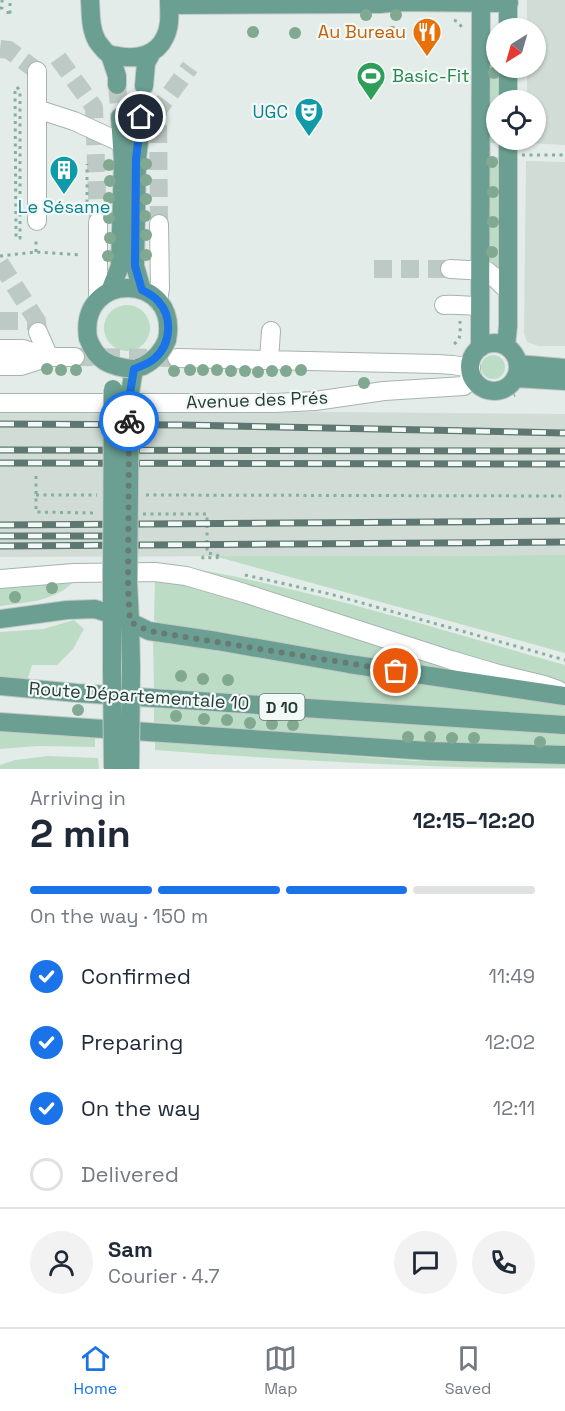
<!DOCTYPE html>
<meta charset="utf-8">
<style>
body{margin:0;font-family:"Space Grotesk",sans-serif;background:#f2f2f3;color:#1f2937;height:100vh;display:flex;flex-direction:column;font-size:22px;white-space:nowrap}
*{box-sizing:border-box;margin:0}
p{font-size:20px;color:#747a83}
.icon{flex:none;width:33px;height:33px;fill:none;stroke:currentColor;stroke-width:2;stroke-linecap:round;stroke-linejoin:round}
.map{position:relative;height:769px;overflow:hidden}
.details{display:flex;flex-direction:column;background:#fff;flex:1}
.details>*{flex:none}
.needle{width:39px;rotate:217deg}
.buttons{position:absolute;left:486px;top:18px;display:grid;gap:12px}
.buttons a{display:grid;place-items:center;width:60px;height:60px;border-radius:50%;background:#fff;box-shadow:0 2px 4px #0004;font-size:30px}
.pin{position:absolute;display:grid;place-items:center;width:51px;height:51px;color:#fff;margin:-26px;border:3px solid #fff;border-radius:50%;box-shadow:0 2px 6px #0007}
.courier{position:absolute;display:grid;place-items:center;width:60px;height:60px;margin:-30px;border:4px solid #1a73e8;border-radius:50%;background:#fff;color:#222;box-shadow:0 2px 8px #0007}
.summary em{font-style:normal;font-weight:600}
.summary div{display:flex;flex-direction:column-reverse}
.summary{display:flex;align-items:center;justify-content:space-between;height:102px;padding:0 30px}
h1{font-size:39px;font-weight:600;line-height:45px}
.bar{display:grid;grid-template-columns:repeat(4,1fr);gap:9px 6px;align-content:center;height:72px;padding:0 30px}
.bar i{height:8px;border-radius:4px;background:#e0e1e3}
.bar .active{background:#1a73e8}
.bar p{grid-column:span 4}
.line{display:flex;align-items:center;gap:15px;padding:0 30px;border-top:2px solid #e0e1e3}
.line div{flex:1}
.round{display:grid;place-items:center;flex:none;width:63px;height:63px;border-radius:32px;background:#f2f2f3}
ol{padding:0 30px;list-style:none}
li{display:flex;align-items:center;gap:18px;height:66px}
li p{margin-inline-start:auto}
li .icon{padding:6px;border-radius:50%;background:#1a73e8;color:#fff;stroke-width:4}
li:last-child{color:#747a83}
li i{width:33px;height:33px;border:3px solid #e0e1e3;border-radius:50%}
.tab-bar{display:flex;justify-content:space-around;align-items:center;height:84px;border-top:2px solid #e0e1e3;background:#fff;font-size:16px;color:#747a83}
.tab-bar a{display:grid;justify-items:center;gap:3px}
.tab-bar .active{color:#1a73e8}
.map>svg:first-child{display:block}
.built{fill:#d1dcd7}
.green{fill:#bddcc5}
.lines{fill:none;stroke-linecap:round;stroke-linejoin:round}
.minor-tunnel{stroke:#bdc9c4;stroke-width:18;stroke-dasharray:18 9;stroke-linecap:butt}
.major-tunnel{stroke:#bdc9c4;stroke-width:18;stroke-dasharray:18 9;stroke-linecap:butt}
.minor-casing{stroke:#a6b4af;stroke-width:20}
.major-casing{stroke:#c2c8c6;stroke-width:20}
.path{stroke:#86aea1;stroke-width:3;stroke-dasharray:3 4.5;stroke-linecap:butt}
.minor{stroke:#fff;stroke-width:18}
.major{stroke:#6a9f91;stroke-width:18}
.rail-casing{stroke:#5e7871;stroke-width:7}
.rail{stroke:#f3f9f6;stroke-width:4.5;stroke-dasharray:14;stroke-linecap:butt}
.major-bridge-casing{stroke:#c2c8c6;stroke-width:20;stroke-linecap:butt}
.major-bridge{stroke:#6a9f91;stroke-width:18}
.tree{fill:#81a891}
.done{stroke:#677a74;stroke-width:6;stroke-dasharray:0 10.8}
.route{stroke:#1a73e8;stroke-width:8}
.labels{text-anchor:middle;stroke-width:4.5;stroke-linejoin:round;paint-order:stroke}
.shield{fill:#f3f9f6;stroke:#62756f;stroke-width:1.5}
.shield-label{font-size:16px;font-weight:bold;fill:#243c35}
.food-label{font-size:18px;fill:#c56008;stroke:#f3f9f6;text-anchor:end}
.leisure-label{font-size:18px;fill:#27864d;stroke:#f3f9f6;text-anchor:start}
.culture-label{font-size:18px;fill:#0d838f;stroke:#f3f9f6;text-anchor:end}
.street-label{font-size:18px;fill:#243c35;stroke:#f3f9f6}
</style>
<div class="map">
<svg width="565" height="769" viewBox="0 0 565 769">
<rect width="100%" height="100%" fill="#e3ece8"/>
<!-- built -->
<path class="built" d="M527 0H565V145L526 143V140H536V100H527V68H536V28H527Z
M526 161 565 162V346H539L527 342 524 333Z
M0 409 565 414V555L0 557Z"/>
<!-- green -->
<path class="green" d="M486 51H496V68H500V100H496V140H500V143H486Z
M486 157H500V272L494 264 485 256Z
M104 328a23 23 0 1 1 46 0a23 23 0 1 1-46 0Z
M481 367a12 12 0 1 1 24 0a12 12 0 1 1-24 0Z
M565 555V653L214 556Z
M180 566C311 589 438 629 565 665V685L204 576Z
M77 578C56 602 29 602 0 606V584Z
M155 578H173L483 677 163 625 154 620Z
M74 620 84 629 73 649 57 665H32L27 681 0 680V632L43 629Z
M153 642 180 643 565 702V717L154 688Z
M154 708 565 734V747L351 738 154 722Z
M0 730 95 735V747L37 746 0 749Z
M155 741 416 761 565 764V768C428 769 291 760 155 750Z
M48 756 98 758 99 769H0V765L15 760Z"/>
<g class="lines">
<!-- minor-tunnel -->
<path class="minor-tunnel" d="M0 49 9 50 37 71
M58 58 94 107 98 222
M159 224 158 110 190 67
M0 263 37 321
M374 269H450
M0 321H37L38 330
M75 357 177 358"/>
<!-- major-tunnel -->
<path class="major-tunnel" d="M117 85 120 117
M142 117 144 86"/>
<!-- minor casing -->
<g class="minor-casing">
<path id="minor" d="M37 109 74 121 122 143
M37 221V71
M98 222V300
M450 269 487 271 493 276 508 291
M158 301 160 288 159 224
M444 305C456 304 468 306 480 306
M38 332 49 357
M0 349H23L49 357
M177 358 437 364 453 365 471 368
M269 360 271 331
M0 366H21L49 357H75
M0 403H275L315 401 384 391 464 386 472 376
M0 579 74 573 155 572 186 576 244 593 451 660 495 673 544 685 558 690"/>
</g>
<!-- major casing -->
<g class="major-casing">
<path id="major" d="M90 0C91 14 90 28 97 41 100 45 105 52 109 54 110 55 118 56 118 56 137 60 157 55 165 37 171 25 169 12 169 0
M169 5 380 4 398 2 509 3
M508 28V0
M110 55 117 76V85
M144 86 146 63 152 52
M508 100V68
M142 117 137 159 135 266 142 290
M110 291 120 266 123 161 120 117
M88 338C78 270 180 272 167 340
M470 367a24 24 0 1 1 48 0a24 24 0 1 1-48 0Z
M506 346 508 326V140
M480 348 481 0
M518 364 565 368
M515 378 565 381
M130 393 134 369 143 366
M112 582V668
M128 582 130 622 131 668
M0 619 67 610 95 609 120 617 149 631 217 641 349 664 565 696
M0 686 77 693 565 725
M0 722 428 751 565 755"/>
</g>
<!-- path -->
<path class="path" d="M0 8H2V0
M8 11V15H10V0
M454 20 458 22 464 30
M17 87 20 91V238H16L15 91Z
M522 155H565
M87 210V164
M36 252V238
M0 256 36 252 82 255
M454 344C462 339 460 330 460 321
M501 389C506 393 509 397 515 395
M36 476V512L97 513
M36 495H97
M146 495 565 496
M143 514H207V553L214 554 221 557 215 558 203 557 202 563
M245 575 330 594 565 660"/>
<!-- minor -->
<use href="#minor" class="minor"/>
<!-- major -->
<use href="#major" class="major"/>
<!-- rail casing -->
<g class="rail-casing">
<path id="rail" d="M0 424 182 425 565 433
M0 450 565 451
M0 463 565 464
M0 525 565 521
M0 536H126
M0 546 565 542"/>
</g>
<!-- rail -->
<use href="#rail" class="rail"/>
<!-- major-bridge casing -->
<g class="major-bridge-casing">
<path id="major-bridge" d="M88 338C96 361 110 367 134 369
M143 366C155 360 162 352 167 340
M112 582 113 389
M128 582 130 393
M112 668 113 768
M130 769 131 668"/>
</g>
<!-- major-bridge -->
<use href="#major-bridge" class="major-bridge"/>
</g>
<!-- trees -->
<g class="tree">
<circle cx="366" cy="15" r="6"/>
<circle cx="396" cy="15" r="6"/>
<circle cx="253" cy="32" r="6"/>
<circle cx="392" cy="32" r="6"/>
<circle cx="295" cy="33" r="6"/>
<circle cx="494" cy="73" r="6"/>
<circle cx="492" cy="162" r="6"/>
<circle cx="146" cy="164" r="6"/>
<circle cx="109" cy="165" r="6"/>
<circle cx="146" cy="180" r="6"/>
<circle cx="110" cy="181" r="6"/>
<circle cx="493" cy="192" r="6"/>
<circle cx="109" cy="198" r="6"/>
<circle cx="146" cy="199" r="6"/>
<circle cx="145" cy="216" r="6"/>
<circle cx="109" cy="218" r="6"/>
<circle cx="493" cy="222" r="6"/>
<circle cx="146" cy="235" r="6"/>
<circle cx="110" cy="238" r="6"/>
<circle cx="492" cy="252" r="6"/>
<circle cx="146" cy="255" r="6"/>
<circle cx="108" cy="256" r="6"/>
<circle cx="47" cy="369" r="6"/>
<circle cx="61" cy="370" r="6"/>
<circle cx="76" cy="370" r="6"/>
<circle cx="190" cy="370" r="6"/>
<circle cx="203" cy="370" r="6"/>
<circle cx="217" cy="370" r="6"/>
<circle cx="301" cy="370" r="6"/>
<circle cx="174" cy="371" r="6"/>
<circle cx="231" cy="371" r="6"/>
<circle cx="245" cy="371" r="6"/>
<circle cx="272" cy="371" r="6"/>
<circle cx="286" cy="371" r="6"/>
<circle cx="258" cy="372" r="6"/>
<circle cx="364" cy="383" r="6"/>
<circle cx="52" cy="588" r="6"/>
<circle cx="15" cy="597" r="6"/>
<circle cx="181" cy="676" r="6"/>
<circle cx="203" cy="679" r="6"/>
<circle cx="228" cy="680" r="6"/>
<circle cx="78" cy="710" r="6"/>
<circle cx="176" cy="716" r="6"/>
<circle cx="204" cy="719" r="6"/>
<circle cx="227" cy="720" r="6"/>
<circle cx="250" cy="723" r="6"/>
<circle cx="272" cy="724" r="6"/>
<circle cx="293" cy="725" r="6"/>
<circle cx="408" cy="737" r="6"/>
<circle cx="430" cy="737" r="6"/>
<circle cx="452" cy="738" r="6"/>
<circle cx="474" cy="738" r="6"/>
<circle cx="540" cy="742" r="6"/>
</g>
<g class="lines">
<!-- done -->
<path class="done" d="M129 421 128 588 130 622 149 631 396 671"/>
<!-- route -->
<path class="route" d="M129 421 130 393 134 369C141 366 149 364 155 358 171 344 173 317 158 301 154 296 148 293 142 290L135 266 136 159 141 117"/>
</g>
<!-- icons -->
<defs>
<g id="restaurant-pin" transform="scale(1.5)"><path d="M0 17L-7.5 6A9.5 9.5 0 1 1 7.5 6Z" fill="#e8710a" stroke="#f3f9f6"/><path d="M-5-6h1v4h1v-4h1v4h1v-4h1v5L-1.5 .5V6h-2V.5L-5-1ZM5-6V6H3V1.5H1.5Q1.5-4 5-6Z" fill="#fff"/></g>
<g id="stadium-pin" transform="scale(1.5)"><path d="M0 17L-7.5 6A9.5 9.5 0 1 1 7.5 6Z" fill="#2e9e5b" stroke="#f3f9f6"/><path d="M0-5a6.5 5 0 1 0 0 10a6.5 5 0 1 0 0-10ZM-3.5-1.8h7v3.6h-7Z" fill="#fff"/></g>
<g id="theatre-pin" transform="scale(1.5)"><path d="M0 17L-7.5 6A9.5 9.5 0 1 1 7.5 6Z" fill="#0f9aa8" stroke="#f3f9f6"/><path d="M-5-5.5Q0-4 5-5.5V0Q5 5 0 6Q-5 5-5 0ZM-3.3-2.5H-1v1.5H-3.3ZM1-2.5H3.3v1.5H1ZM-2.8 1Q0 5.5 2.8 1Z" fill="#fff"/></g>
<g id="building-pin" transform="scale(1.5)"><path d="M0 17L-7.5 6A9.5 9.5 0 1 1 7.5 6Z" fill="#0f9aa8" stroke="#f3f9f6"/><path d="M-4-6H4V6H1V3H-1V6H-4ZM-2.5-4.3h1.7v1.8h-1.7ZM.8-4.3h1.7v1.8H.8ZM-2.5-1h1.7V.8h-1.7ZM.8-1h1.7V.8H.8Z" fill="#fff"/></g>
</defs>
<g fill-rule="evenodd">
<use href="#restaurant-pin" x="427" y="32"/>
<use href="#stadium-pin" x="371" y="76"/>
<use href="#theatre-pin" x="309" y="112"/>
<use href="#building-pin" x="64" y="170"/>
</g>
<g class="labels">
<!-- shield labels -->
<rect class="shield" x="259.5" y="694" width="45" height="26" rx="4.5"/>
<g class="shield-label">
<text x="282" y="713">D 10</text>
</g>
<!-- food labels -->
<g class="food-label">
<text x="406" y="38">Au Bureau</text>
</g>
<!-- leisure labels -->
<g class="leisure-label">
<text x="392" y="82">Basic-Fit</text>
</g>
<!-- culture labels -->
<g class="culture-label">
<text x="288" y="118">UGC</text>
<text x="64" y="213" text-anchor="middle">Le Sésame</text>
</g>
<!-- street labels -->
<g class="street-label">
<text transform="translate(257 400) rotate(-2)" y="6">Avenue des Prés</text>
<text transform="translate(139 696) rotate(4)" y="6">Route Départementale 10</text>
</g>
</g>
</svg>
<div class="buttons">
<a><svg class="needle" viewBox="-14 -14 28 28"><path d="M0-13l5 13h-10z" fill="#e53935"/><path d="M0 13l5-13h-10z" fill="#747a83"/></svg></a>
<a><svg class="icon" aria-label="locate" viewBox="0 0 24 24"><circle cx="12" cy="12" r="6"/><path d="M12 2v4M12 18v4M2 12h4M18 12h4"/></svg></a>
</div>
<div class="pin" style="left:396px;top:671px;background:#ea580c"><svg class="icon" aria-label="bag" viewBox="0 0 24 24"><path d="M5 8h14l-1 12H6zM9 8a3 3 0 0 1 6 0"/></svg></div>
<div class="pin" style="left:141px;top:117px;background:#1f2937"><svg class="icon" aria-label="home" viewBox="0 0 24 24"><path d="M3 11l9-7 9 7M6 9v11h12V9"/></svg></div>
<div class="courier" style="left:129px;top:421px"><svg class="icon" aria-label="bike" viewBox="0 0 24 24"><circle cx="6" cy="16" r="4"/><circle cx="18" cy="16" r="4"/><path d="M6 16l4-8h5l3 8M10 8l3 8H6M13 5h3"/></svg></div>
</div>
<section class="details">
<div class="summary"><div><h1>2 min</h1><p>Arriving in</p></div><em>12:15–12:20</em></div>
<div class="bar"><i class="active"></i><i class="active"></i><i class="active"></i><i></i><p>On the way · 150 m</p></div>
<ol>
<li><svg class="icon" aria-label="check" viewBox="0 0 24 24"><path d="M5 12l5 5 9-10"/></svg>Confirmed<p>11:49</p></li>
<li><svg class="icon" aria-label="check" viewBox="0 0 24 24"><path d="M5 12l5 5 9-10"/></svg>Preparing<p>12:02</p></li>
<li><svg class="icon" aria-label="check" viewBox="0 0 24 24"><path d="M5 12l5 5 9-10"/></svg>On the way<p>12:11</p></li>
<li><i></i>Delivered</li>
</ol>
<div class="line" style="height:108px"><a class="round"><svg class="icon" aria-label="person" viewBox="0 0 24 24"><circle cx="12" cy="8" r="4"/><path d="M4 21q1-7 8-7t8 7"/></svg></a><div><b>Sam</b><p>Courier · 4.7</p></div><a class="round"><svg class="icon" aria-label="chat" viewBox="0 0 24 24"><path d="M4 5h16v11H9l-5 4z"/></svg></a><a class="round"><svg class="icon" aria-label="phone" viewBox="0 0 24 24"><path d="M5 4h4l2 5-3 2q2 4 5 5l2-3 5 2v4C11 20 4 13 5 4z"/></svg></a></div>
</section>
<nav class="tab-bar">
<a class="active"><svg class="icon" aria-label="home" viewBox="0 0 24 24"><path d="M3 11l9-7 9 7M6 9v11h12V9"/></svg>Home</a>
<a><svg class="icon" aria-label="map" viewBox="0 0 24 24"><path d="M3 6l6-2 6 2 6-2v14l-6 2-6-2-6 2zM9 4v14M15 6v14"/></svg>Map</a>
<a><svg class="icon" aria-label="saved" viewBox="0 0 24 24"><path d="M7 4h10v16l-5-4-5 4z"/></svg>Saved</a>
</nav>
